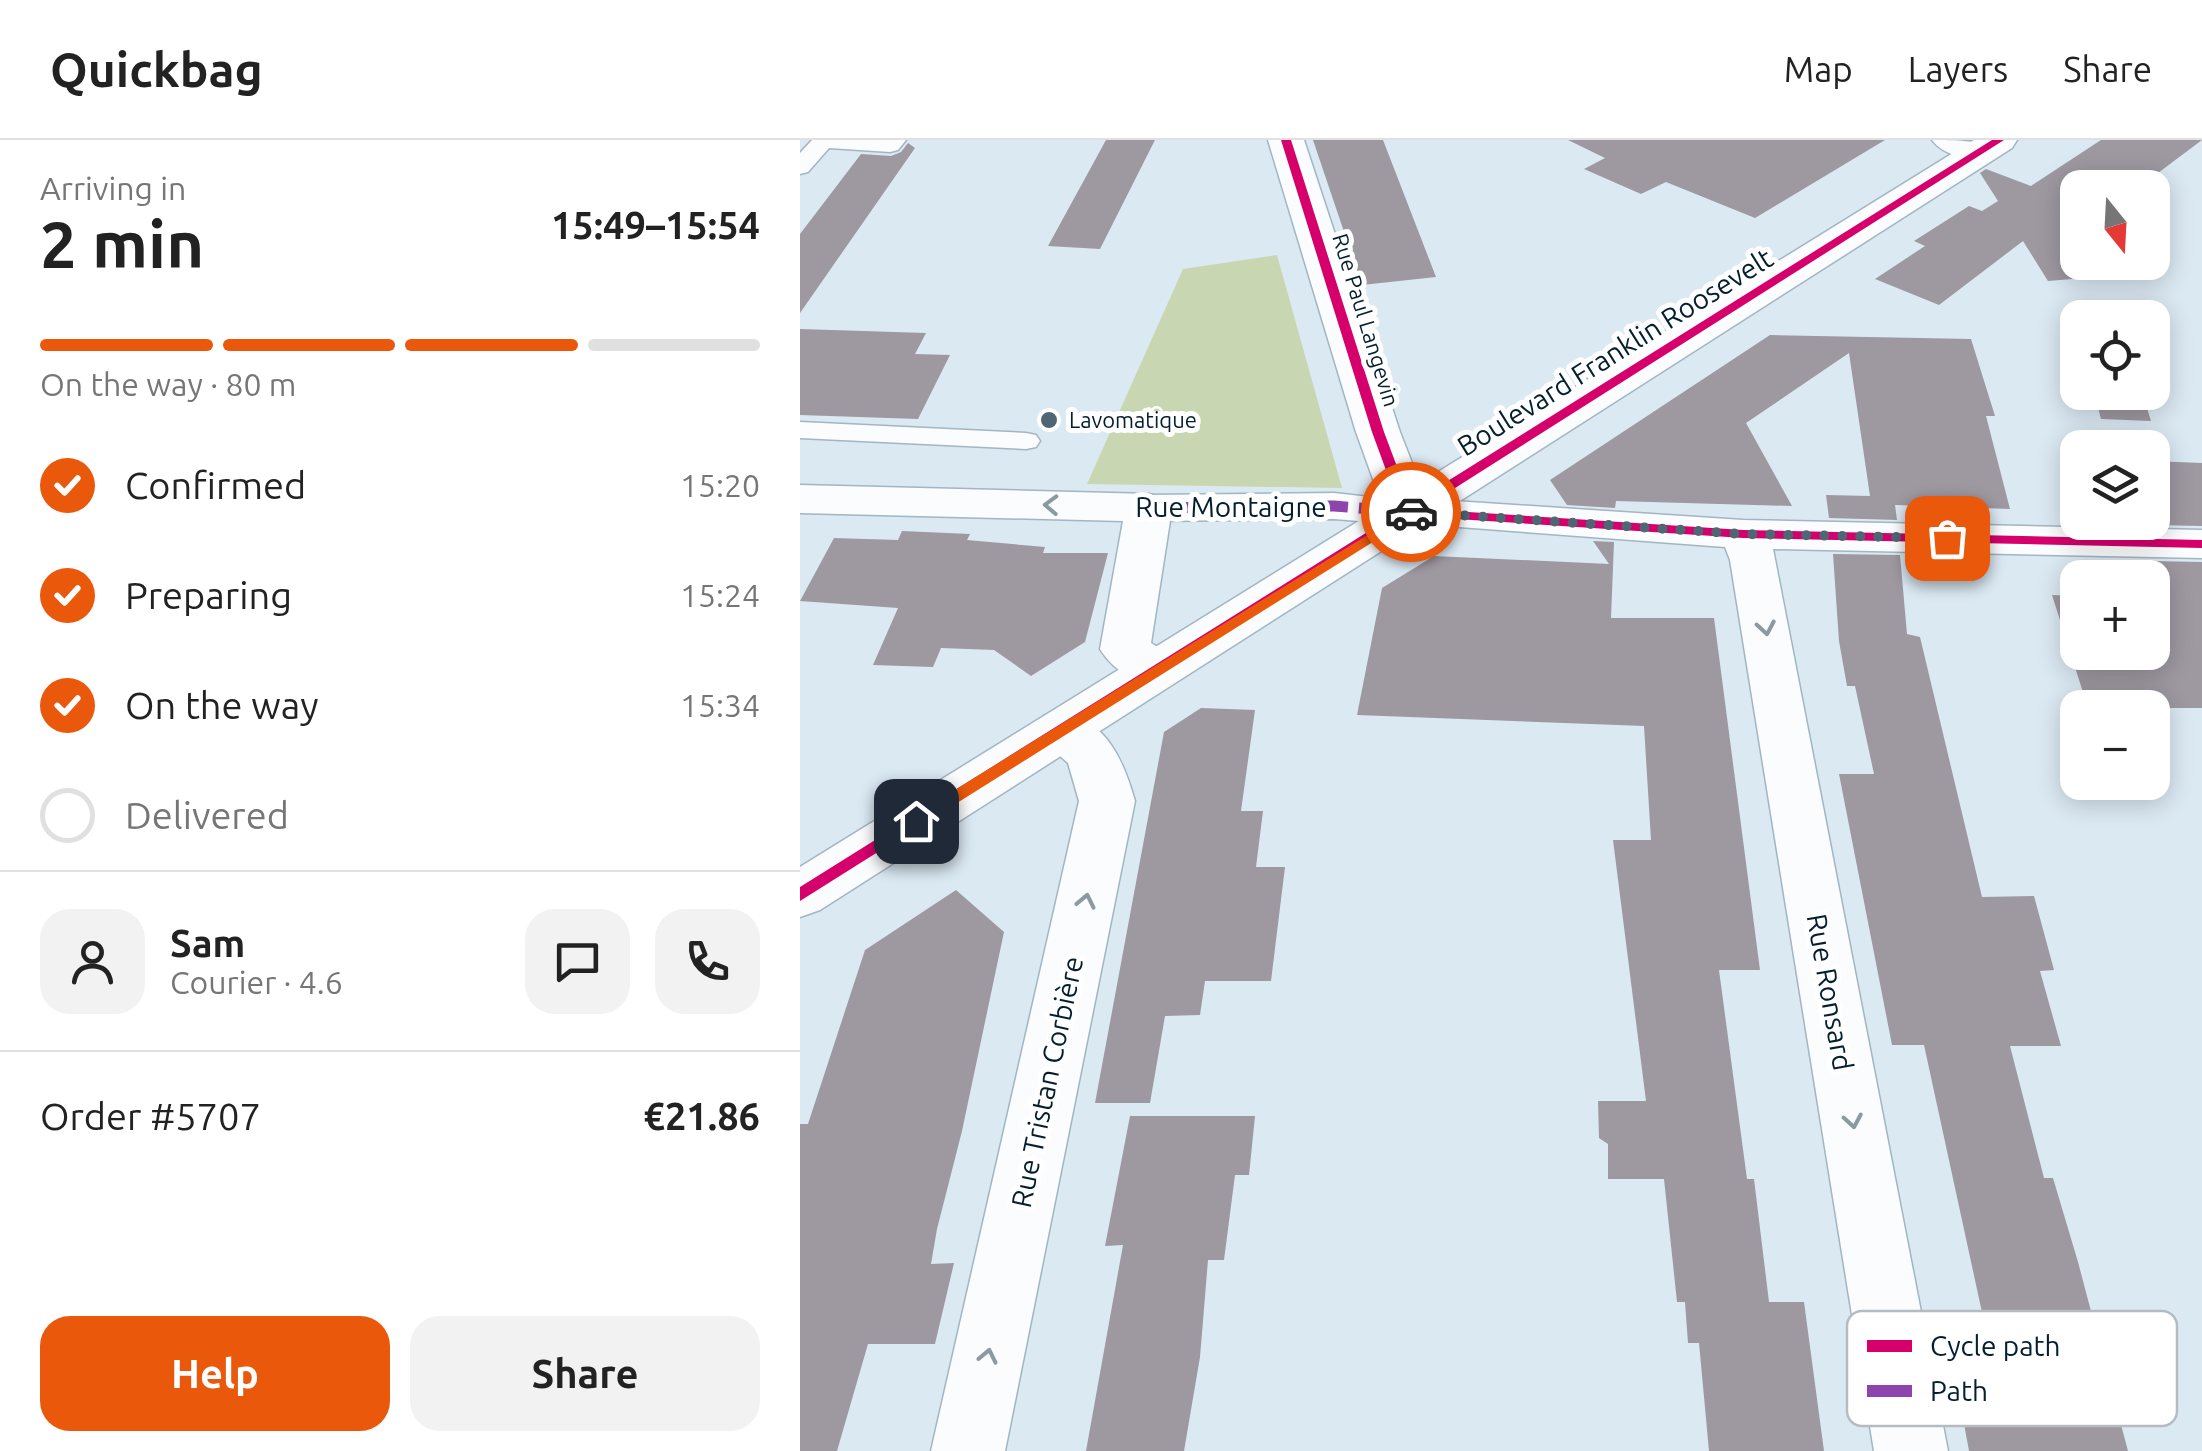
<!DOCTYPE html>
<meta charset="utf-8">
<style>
body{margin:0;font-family:Ubuntu,sans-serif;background:#f2f2f2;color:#222;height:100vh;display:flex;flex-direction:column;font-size:38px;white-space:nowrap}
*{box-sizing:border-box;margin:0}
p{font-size:32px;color:#767676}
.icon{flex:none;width:55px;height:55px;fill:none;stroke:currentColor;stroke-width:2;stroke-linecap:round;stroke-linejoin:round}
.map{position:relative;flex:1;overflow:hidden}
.side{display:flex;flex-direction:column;background:#fff;width:800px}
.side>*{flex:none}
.needle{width:65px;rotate:162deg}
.fabs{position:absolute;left:1260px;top:30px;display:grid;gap:20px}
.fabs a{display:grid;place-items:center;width:110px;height:110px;border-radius:20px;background:#fff;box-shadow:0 5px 25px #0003;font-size:50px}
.pin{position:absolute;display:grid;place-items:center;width:85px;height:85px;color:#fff;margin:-42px;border-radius:20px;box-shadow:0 5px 15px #0006}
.courier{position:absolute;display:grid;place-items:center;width:100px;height:100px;margin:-50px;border:8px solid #ea580c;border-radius:50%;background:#fff;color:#222;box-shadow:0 2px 12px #0007}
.headline em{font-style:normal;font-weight:600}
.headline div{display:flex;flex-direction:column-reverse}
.headline{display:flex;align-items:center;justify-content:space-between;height:170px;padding:0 40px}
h1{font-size:65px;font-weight:600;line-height:75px}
.bar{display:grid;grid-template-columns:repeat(4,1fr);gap:15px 10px;align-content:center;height:120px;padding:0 40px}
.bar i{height:12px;border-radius:8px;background:#e0e0e0}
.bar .on{background:#ea580c}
.bar p{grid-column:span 4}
.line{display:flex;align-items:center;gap:25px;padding:0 40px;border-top:2px solid #e0e0e0}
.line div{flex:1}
.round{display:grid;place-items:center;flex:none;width:105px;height:105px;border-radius:30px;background:#f2f2f2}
ol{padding:0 40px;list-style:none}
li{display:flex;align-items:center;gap:30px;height:110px}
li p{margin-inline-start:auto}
li .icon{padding:10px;border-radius:50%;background:#ea580c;color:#fff;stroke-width:4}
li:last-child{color:#767676}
li i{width:55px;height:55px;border:5px solid #e0e0e0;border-radius:50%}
.action{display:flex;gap:20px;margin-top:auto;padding:20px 40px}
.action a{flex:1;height:115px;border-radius:30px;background:#ea580c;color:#fff;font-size:40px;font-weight:600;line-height:115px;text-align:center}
.action a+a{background:#f2f2f2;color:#222}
header{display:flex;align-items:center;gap:60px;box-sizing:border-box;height:140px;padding:0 50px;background:#fff;border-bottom:2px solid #e0e0e0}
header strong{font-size:48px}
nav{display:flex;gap:55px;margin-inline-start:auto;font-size:35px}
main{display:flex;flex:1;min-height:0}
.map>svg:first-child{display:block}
.green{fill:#c8d7b2}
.building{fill:#9e98a1}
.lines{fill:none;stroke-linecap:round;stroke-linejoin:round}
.service-casing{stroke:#a2b5c2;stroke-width:3}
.pedestrian-casing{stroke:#a2b5c2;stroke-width:3}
.minor-casing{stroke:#a2b5c2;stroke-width:3}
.tertiary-casing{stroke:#a2b5c2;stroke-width:3}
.primary-casing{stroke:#a2b5c2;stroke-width:3}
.service{fill:#fafcfd;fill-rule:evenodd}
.pedestrian{fill:#fafcfd;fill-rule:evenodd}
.minor{fill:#fafcfd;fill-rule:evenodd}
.tertiary{fill:#fafcfd;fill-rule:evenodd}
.primary{fill:#fafcfd;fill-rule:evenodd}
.quiet{stroke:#8e44ad;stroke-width:11;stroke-dasharray:24 11;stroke-linecap:butt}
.cycleway-casing{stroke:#fff;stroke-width:6}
.cycleway{fill:#d6006c;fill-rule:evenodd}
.oneway{stroke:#8b99a1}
.route{fill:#ea580c}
.done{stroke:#4f6674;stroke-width:10;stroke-dasharray:0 18}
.poi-dot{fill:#4f6674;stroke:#fff;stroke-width:4}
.labels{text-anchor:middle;stroke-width:10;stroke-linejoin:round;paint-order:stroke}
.far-street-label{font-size:22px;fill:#041f30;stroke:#fff}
.far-poi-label{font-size:22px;fill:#041f30;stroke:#fff;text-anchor:start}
.street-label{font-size:28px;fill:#041f30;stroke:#fff}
.key{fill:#fff;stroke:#b4bcc1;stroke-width:2.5}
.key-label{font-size:28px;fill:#041f30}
</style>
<header>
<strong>Quickbag</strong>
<nav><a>Map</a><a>Layers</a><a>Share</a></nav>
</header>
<main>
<section class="side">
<div class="headline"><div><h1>2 min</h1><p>Arriving in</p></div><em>15:49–15:54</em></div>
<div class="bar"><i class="on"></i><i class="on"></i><i class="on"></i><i></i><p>On the way · 80 m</p></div>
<ol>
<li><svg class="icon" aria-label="check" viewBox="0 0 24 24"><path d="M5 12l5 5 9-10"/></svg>Confirmed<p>15:20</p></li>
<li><svg class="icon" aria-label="check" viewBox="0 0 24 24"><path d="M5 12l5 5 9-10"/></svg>Preparing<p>15:24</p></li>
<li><svg class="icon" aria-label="check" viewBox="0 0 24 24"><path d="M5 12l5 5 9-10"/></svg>On the way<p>15:34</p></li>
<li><i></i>Delivered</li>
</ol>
<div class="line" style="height:180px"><a class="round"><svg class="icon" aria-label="person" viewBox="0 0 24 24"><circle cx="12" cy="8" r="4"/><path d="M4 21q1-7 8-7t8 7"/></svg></a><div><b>Sam</b><p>Courier · 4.6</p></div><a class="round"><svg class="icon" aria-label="chat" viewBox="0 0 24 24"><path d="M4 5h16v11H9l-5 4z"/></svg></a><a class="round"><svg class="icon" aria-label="phone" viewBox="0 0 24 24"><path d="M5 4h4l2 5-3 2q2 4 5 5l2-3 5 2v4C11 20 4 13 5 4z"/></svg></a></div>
<div class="line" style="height:130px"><div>Order #5707</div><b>€21.86</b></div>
<div class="action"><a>Help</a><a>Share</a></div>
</section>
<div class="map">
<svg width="1402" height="1311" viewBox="0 0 1402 1311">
<rect width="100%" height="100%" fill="#dbe9f3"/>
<!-- green -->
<path class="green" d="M477 115 542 348 287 344 383 129Z"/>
<!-- building -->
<path class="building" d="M306 0H355L300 109 248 106Z
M513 0H583L636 137 562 145Z
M768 0H1085L955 78 866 42 841 54 784 29 805 18Z
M1301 0H1402L1338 48H1278V122H1321L1333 134 1248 141 1223 101 1139 165 1075 139 1125 106 1114 101 1169 66 1182 71 1198 61 1180 33 1186 29 1231 46Z
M108 3 115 8 0 173V94L61 14 91 16 101 12Z
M0 189 126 193 115 214 150 215 118 279 0 275Z
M970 195 1171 199 1195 276H1186L1210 369 1095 365 1097 380 1029 378 1026 355 1070 356 1049 213 946 283 992 366 816 361 815 368 767 365 750 340Z
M1294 252H1342L1351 281 1301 279Z
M1352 321 1402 323V386L1352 385Z
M102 391 170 394 167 400 245 407 243 413H308L285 502 231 536 194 510 141 508 133 527 73 525 98 468 0 461 34 398 98 400Z
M793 401 814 402 811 478H914L960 830H919L947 1039H954L969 1162H1004L1024 1311H909L899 1203H888L885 1162H877L864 1039H808V1004L799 998 798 961H846L813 700H851L844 586 557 575 582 448 634 416 809 424Z
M1033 414 1100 415 1107 494 1120 497 1182 757 1234 756 1254 830 1240 831 1261 906H1210L1244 1038H1253L1278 1122 1328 1311H1169L1153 1224 1193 1223 1124 905H1092L1039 634H1074L1055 546H1047L1039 501Z
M1352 421 1402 422V568H1288L1252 455 1278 456V512H1352Z
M401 568 455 570 441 671H463L456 727H485L471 841H405L400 875 365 876 350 963H295L364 592Z
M156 750 204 792 162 991 137 1089 131 1124 154 1123 135 1204H68L37 1311H0V984H8L65 810Z
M330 976H455L449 1035H435L424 1120H408L400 1217 384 1311H286L323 1105 305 1106Z"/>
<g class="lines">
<!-- service casing -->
<g class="service-casing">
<path id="service" d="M12 0H106L98 10 90 12 29 8 8 32 0 34V13Z
M0 282 226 293 236 295 240 301 236 307 226 309 0 298Z"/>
</g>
<!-- pedestrian casing -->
<g class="pedestrian-casing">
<path id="pedestrian" d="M534 353 624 363 630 372 624 381 608 385 534 379 349 381 333 377 327 368 333 359 349 355Z"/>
</g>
<!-- minor casing -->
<g class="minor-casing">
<path id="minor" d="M1132 0C1153 0 1186 0 1199 11L1194 19C1175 23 1143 16 1132 0Z
M0 345 349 354 365 358 372 368 351 503 375 518 383 530 375 542C346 550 316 535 300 509L323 381 0 373Z
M608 358 943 380 1402 390V418L973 409 1148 1311H1074L930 420 925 407 592 382 585 372 592 362Z
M263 571C307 583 323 619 335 661L205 1311H131L279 661 268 623 244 602 236 589 244 576Z"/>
</g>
<!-- tertiary casing -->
<g class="tertiary-casing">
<path id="tertiary" d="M468 0H504L600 292 631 372 624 382 608 386 592 382 585 372 556 292Z"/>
</g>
<!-- primary casing -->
<g class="primary-casing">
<path id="primary" d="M1174 0H1217L1212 8 20 770 0 777V727Z"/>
</g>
<!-- service -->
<use href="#service" class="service"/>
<!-- pedestrian -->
<use href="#pedestrian" class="pedestrian"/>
<!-- minor -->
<use href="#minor" class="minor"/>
<!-- tertiary -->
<use href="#tertiary" class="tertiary"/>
<!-- primary -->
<use href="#primary" class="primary"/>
<!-- quiet -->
<path class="quiet" d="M349 368 534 366 608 372"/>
<!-- cycleway casing -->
<g class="cycleway-casing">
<path id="cycleway" d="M481 0H491L584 292 611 364 1192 0H1204L622 369 943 390 1402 400V408L943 398 611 376 0 761V747L601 371 572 292Z"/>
</g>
<!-- cycleway -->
<use href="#cycleway" class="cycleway"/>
</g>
<!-- one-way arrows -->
<defs><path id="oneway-chevron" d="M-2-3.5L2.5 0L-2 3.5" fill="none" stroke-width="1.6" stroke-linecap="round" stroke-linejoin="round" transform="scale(2.5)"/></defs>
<g class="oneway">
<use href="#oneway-chevron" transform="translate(251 365) rotate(-178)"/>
<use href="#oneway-chevron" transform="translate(966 488) rotate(80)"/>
<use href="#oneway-chevron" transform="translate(286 761) rotate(-78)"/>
<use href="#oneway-chevron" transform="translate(1053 981) rotate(80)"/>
<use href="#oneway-chevron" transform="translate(188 1216) rotate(-78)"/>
</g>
<!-- route -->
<path class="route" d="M611 368 618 372 616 375 122 685H111V677Z"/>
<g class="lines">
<!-- done -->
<path class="done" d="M611 372 943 394 1147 398"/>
</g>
<!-- markers -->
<circle class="poi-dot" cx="249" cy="280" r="10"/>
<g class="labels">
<!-- far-street labels -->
<g class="far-street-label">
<text transform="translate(566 180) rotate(73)" y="8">Rue Paul Langevin</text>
</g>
<!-- far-poi labels -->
<g class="far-poi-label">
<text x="269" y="288">Lavomatique</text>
</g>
<!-- street labels -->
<g class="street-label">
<text transform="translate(815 212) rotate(-32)" y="10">Boulevard Franklin Roosevelt</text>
<text x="431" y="377">Rue Montaigne</text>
<text transform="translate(1030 852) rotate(80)" y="10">Rue Ronsard</text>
<text transform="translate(247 942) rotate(-78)" y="10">Rue Tristan Corbière</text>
</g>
</g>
<!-- legend -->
<rect x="1047" y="1171" width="330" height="115" rx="15" class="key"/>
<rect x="1067" y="1200" width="45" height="12" fill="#d6006c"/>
<rect x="1067" y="1245" width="45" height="12" fill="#8e44ad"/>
<g class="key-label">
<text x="1130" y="1216">Cycle path</text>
<text x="1130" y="1261">Path</text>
</g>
</svg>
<div class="fabs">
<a><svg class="needle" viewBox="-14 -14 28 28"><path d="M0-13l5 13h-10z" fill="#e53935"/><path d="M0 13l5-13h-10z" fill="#767676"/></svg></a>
<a><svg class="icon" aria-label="locate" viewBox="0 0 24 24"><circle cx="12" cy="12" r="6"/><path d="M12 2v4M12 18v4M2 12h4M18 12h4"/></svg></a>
<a><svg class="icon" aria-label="layers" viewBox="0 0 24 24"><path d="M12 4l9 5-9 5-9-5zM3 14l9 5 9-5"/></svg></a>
<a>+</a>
<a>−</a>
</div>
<div class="pin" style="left:1147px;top:398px;background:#ea580c"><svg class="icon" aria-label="bag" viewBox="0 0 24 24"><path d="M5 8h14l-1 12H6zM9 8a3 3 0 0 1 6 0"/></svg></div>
<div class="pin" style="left:116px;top:681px;background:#1f2937"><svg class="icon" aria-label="home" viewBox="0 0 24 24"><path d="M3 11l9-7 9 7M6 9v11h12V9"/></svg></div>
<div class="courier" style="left:611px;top:372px"><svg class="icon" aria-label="car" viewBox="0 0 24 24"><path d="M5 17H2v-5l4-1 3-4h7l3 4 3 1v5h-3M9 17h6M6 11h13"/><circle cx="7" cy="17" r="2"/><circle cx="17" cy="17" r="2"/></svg></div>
</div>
</main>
